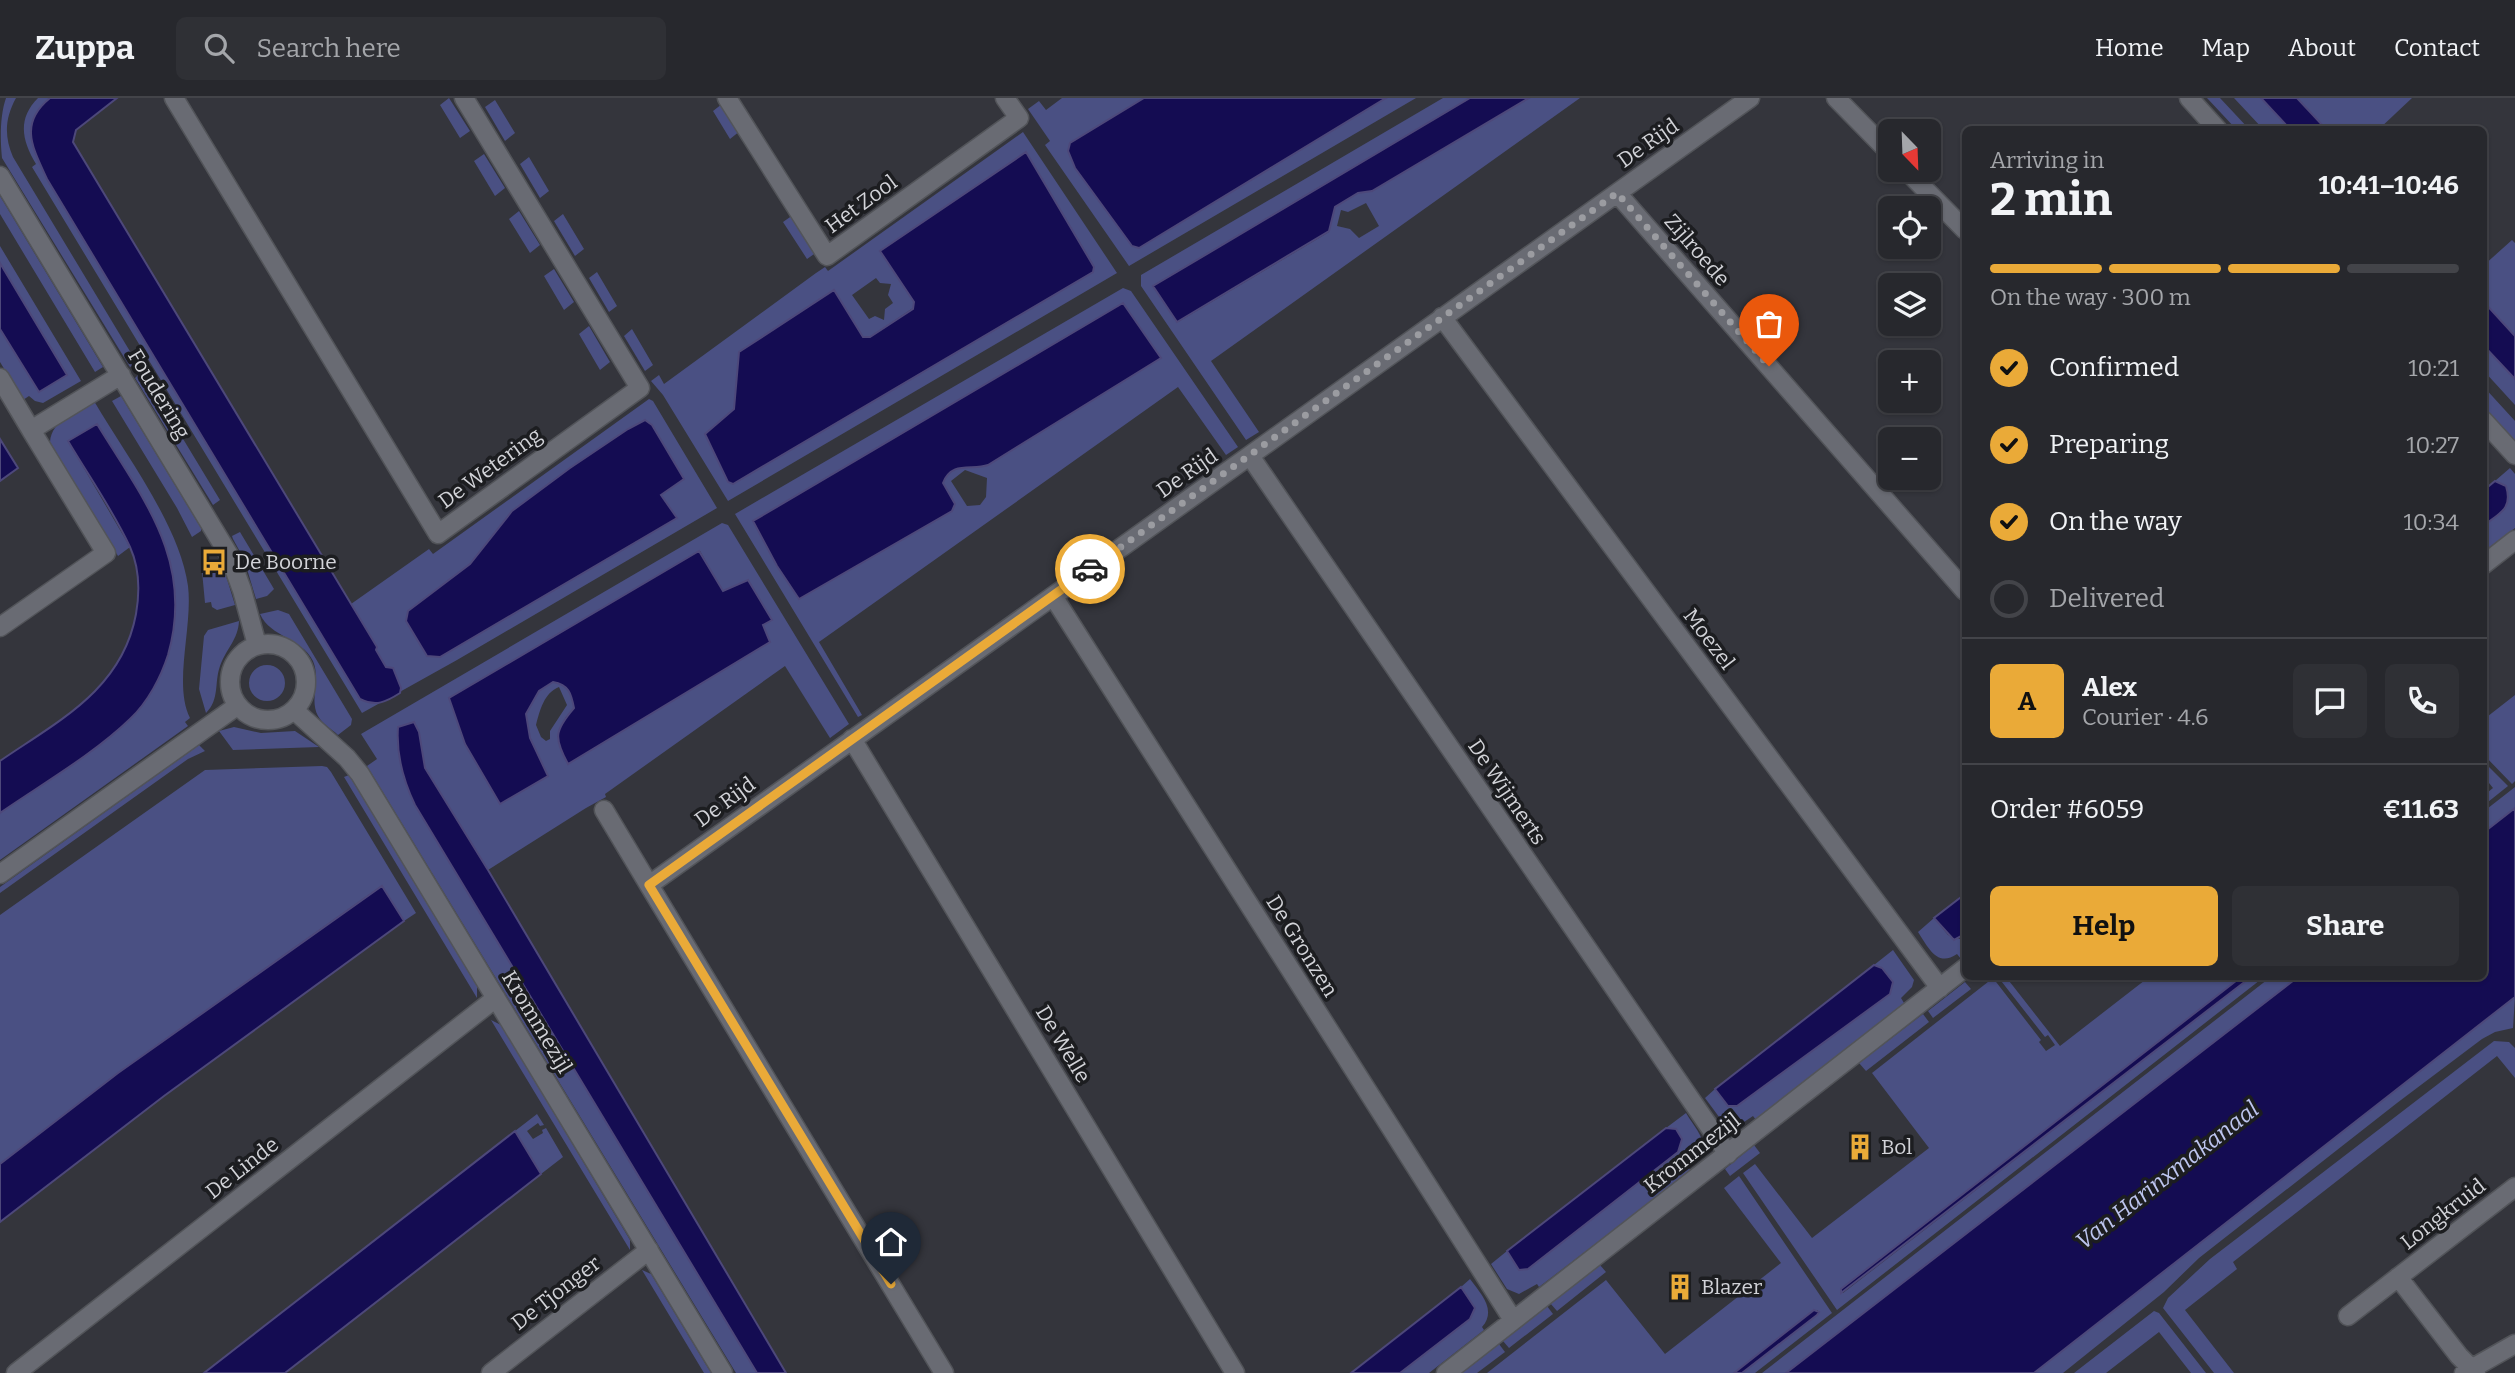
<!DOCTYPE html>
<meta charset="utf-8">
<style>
body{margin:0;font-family:Bitter,serif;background:#2f3035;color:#f1f3f6;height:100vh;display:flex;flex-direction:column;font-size:26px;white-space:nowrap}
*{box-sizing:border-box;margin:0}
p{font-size:23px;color:#a4a6aa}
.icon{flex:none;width:38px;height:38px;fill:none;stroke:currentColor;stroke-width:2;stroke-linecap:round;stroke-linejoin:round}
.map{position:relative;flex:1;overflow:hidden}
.panel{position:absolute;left:1962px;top:28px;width:525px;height:854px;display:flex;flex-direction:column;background:#27282d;border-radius:10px;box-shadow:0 2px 5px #0004,0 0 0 2px #434449}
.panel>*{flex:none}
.needle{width:46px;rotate:157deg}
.fabs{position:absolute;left:1878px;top:21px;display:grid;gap:14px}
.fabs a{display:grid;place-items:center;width:63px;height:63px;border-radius:10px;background:#27282d;box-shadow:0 2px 5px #0004,0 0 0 2px #434449;font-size:35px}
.pin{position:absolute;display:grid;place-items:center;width:60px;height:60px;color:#fff;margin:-72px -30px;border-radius:50% 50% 50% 0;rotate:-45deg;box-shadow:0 0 7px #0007}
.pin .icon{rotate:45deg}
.courier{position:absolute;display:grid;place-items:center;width:70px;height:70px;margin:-35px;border:5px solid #eaaa38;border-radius:50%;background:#fff;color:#222;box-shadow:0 2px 9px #0007}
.overview em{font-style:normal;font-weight:700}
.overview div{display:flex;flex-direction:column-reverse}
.overview{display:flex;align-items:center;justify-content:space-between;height:119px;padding:0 28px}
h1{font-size:46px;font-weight:700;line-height:52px}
.bar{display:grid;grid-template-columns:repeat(4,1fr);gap:10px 7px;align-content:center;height:84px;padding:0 28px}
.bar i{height:9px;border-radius:5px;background:#434449}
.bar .on{background:#eaaa38}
.bar p{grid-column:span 4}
.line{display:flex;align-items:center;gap:18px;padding:0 28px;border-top:2px solid #434449}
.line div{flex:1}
.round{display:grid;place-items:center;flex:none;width:74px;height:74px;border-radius:10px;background:#2f3035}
ol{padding:0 28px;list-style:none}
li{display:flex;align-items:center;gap:21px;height:77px}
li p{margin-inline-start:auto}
li .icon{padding:7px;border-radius:50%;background:#eaaa38;color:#111;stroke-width:4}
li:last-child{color:#a4a6aa}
li i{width:38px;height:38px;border:4px solid #434449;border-radius:50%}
.cta{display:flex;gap:14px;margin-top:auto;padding:14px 28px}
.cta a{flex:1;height:80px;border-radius:10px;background:#eaaa38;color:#111;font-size:28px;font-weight:700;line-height:80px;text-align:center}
.cta a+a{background:#2f3035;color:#f1f3f6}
header{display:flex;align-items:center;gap:42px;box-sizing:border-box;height:98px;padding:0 35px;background:#27282d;border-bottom:2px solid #434449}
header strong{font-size:33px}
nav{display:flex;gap:38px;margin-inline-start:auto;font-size:24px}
.search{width:490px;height:63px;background:#2f3035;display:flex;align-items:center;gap:18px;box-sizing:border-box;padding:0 24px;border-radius:10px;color:#a4a6aa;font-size:26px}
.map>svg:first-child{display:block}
.green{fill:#4a5083;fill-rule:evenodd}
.water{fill:#140c52;stroke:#4d487a;stroke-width:2}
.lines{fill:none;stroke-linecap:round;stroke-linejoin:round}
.minor-casing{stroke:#525459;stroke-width:21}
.minor{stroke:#696b73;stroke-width:18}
.done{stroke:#9b9ca1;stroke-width:7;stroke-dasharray:0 12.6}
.route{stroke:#eaaa38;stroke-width:9}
.labels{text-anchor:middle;stroke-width:7;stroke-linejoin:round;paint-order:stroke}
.street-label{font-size:21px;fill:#d2d3d8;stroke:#1c1d20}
.poi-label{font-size:21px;fill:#d2d3d8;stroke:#1c1d20;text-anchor:start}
.water-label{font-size:23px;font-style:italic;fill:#bdc5ef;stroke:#1c1d20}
</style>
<header>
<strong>Zuppa</strong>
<div class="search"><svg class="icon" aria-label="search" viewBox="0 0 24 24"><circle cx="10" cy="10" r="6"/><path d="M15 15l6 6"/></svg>Search here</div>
<nav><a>Home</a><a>Map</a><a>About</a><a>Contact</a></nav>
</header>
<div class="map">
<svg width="2515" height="1275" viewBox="0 0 2515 1275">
<rect width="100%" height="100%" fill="#34353c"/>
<!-- green -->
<path class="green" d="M6 0H16C5 20 4 38 13 59L137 265 130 269 2 60C0 41 0 17 6 0Z
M38 0H67L51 18 348 508 70 47V36L117 0 76 32 73 44 351 506 429 451 433 456 649 301 653 303 717 410 457 562 362 615 32 69 36 66C22 43 17 21 38 0ZM628 331 660 397 676 421 408 513 470 466 512 413Z
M449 0 470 33 460 40 440 7Z
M1062 0H1144L1070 45 1139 150 1386 0H1416L1129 168 1045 47 1050 43 1028 11 1039 3 1046 12Z
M1443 0H1470L1154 187 1178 224 1329 134 1335 109 1358 95 1372 92 1529 0H1580L1211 263 1259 334 1246 342 1141 188V177ZM1366 105 1379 128 1359 140 1350 131 1337 128 1341 112 1348 114Z
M2207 0H2220L2249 31H2236Z
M2234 0H2261L2290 31H2263Z
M2297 0H2412L2378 32 2326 31Z
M495 2 515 35 505 43 485 9Z
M722 6 740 33 730 41 713 13Z
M1023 34 1117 175 728 403 663 297 651 283 659 277 664 286 816 175 825 169 828 173ZM1026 54 1094 168 1093 174 734 311 739 254 834 193 863 239H870L913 210 915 204 881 153ZM876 180 880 185 891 186 888 197 893 205 885 211 884 222 875 218 869 221 852 197Z
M484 56 505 90 495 98 474 63Z
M529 59 549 93 540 100 520 66Z
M0 98 103 269 95 274 0 116Z
M519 113 540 147 530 155 509 121Z
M563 116 584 151 575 158 554 123Z
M793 117 817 154 807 161 783 124Z
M2512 142 2515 145V238L2483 203V168Z
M0 148 81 283 43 305 35 303 29 298 23 302 0 264V231L39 294 67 276 0 165Z
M554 171 574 204 564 212 544 178Z
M597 174 617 208 609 214 589 180Z
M1123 190 1131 193 1238 349 1226 357 1178 289 819 544 862 617 858 619 735 416ZM1160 260 988 367C972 373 953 362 943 385L799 501 777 468 753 423ZM965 372 987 380 986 399 980 407 967 408 951 383Z
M589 228 610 264 600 272 579 236Z
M632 231 653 267 645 273 624 238Z
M2483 247 2515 281V307L2483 272Z
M142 273 220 402 213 407 135 280Z
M2483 288 2515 323V344L2483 309Z
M121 298 201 430V433L192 439 177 410 112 303Z
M94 303C125 356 180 428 188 488 193 528 173 587 190 620L185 624 188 628 0 762V715C42 685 93 656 130 621 147 605 161 579 168 557 195 463 143 402 97 326L68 343 130 449 118 458 50 344C52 321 77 314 94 303Z
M2510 370 2515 376V430L2483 454V428L2505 411 2506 388 2495 383Z
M722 425 728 427 849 626 830 640 785 568 605 696 606 699 586 710 488 772 425 670 419 635 415 707 757 1275H736L367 668 377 661 361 636ZM700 453 723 494 772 522 763 527 770 544 565 620 574 610C571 595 570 588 553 584L539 593 526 616 530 640 547 678 465 646 449 600ZM559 589 567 607 550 633V641L546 643 541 639 536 627C540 612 544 595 559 589Z
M240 434 274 491 267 498 256 501 244 461 233 441 232 438Z
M219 462 227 481 235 507 217 512 212 509 211 504 205 505 202 473Z
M278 512 289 516 352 621 351 627 338 637C332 631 322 626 318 618 309 602 321 582 313 563 301 539 271 540 260 516Z
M239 523C238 542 226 551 220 568 214 585 220 601 206 615L199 591 204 538 208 532Z
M249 585a18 18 0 1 1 36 0a18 18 0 1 1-36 0Z
M2515 597V683L2512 686 2483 656V622Z
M234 629 261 635 295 633 319 649 233 652 219 633Z
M199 647 205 653 188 661 0 795V789Z
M2483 663 2508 688 2483 708V698L2493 690 2489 685 2483 690Z
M322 668 327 669 331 674 416 815 404 823 381 788 118 975 0 1066V817L205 672Z
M349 677 477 888V900L344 679Z
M2515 689V710L2483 735V714Z
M1934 820 1948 837 1960 841 1965 836V858L1961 861 1957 856C1937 870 1928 849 1918 834Z
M1893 852 1914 882 1912 889 1901 900 1904 905 1756 1022 1753 1018 1735 1030 1725 1027 1705 1000 1715 991 1728 1008H1737L1890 896 1893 884 1882 870 1874 867Z
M2272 878 2298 879 1786 1275H1762Z
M1998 879H2006L2060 948 2149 879H2241L1841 1191V1195H1843L2251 879H2264L1837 1212 1743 1075 1755 1066 1812 1140 1929 1050 1872 975 1993 880 2041 942 2039 944 2046 953 2055 947 2048 937 2045 939Z
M1965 884 1971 891 1933 920 1928 913Z
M2515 899 2513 930 2495 934 2482 941 2397 1005 2199 1160 2164 1194 2063 1275H2034Z
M1923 916 1929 924 1866 973 1859 965Z
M491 922 501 927 630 1142V1152Z
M2494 943 2509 944 2515 950V980L2497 958 2233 1164 2237 1171 2185 1212 2234 1275H2214L2163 1210 2168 1200 2210 1161Z
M1686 1015C1700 1038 1715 1049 1688 1069L1691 1073 1539 1189 1537 1186 1519 1196 1507 1191 1491 1166 1507 1153 1519 1171H1528L1678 1054 1676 1031 1666 1030Z
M537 1016 544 1027 540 1028 538 1025 527 1033 533 1041 543 1035 542 1032 546 1030 563 1059 541 1076 515 1033Z
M1754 1047 1760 1055 1730 1078 1725 1071Z
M1739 1078 1832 1215 1755 1275H1742L1817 1217 1818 1212 1814 1213 1734 1275H1487L1606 1182 1665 1256 1781 1165 1724 1090Z
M1600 1167 1606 1174 1557 1213 1550 1205Z
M642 1172 651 1176 711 1275H704Z
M1470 1181C1481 1196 1497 1212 1482 1229L1484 1232 1429 1275H1400L1470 1221 1475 1210 1461 1189Z
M1547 1208 1553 1216 1509 1250 1503 1243Z
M2154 1213 2159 1215 2206 1275H2191L2159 1234 2106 1275H2074Z
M1499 1246 1505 1254 1477 1275H1462Z"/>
<!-- water -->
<path class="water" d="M50 0H117L76 32 73 44 377 549 376 552 386 569 393 570 401 590 400 595C386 604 376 609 360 601L47 81C33 50 18 26 50 0Z
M1144 0H1386L1139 150 1132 148 1075 70 1068 53 1070 45Z
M1470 0H1529L1372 93 1358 95 1335 109 1329 133 1177 224 1153 188Z
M2261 0H2297L2326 31H2290Z
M1026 54 1094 169 1093 174 733 386 728 384 705 336 734 311 739 254 834 192 863 239H870L913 211 914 204 880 153Z
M0 165 67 277 39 294 0 231Z
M2483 203 2515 238V281L2483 247Z
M1123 205 1161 260 988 367C972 373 952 362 943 385L955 406 952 413 799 501 777 468 753 423Z
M645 322 652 327 684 381 661 397 677 420 440 559 427 558 406 523 408 513 470 466 512 413 570 370 628 331Z
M97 326C143 401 195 463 168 557 161 579 148 604 130 621 94 656 42 686 0 715V663C58 623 122 592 136 516 140 493 140 471 130 449 113 412 88 377 68 343Z
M0 341 18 370 0 383Z
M2495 383 2506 388C2513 411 2500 415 2483 428V393Z
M699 453 723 493 748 482 772 522 763 527 770 544 568 666C554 640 554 633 574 610 571 595 569 587 553 584L539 593 526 616 530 640 548 678 500 706 465 646 449 600Z
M414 624 419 634 425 670 488 772 786 1275H757L415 707C403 682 396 657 398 629Z
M2515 710V899L2034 1275H1786L2298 879 2483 878V735Z
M382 788 404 823 164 998 0 1124V1066L118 975Z
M1965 796V836L1954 842 1934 820Z
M1874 867 1882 870 1893 884 1890 896 1737 1008H1728L1715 991Z
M2241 879H2251L1841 1195V1191Z
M1666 1030 1676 1031 1682 1041 1678 1054 1528 1171 1519 1172 1507 1153Z
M515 1033 541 1076 285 1275H204Z
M1461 1189 1475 1210 1470 1221 1400 1275H1351Z
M1814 1212 1819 1214 1817 1217 1742 1275H1734Z"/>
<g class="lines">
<!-- minor casing -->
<g class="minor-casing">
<path id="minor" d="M174 0 438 436 640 290 464 0
M727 0 827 158 1019 20 1005 0
M1836 0 1890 55
M2189 0 2218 32
M1906 72 1965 132
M0 78 229 457 242 492 257 547
M1617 95 1965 493
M1442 219 1940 890
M0 280 31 332
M2483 322 2515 357
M1250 358 1728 1056
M2483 467 2515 442
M1053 498 1513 1222
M0 529 106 455 31 332 121 277
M230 584a38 38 0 1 1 76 0a38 38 0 1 1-76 0Z
M294 612 347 660 360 676 723 1275
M852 641 1235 1275
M604 712 649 787
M0 776 237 608
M2398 1179 2459 1258 2476 1275
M2348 1218 2515 1089
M16 1275 496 900
M491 1275 649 1152
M944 1275 649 787 1750 0
M1446 1275 1965 870
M2464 1275 2515 1246"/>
</g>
<!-- minor -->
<use href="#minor" class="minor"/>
</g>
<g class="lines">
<!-- done -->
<path class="done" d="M1090 471 1617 95 1769 268"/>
<!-- route -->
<path class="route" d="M891 1186 649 787 1090 471"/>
</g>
<!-- icons -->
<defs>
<g id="bus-bare" transform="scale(2.1)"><path d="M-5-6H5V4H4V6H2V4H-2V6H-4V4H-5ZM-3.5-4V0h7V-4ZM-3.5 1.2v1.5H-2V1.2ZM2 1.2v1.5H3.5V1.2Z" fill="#eaaa38" stroke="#1c1d20" stroke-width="2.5" paint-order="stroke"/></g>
<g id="building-bare" transform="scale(2.1)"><path d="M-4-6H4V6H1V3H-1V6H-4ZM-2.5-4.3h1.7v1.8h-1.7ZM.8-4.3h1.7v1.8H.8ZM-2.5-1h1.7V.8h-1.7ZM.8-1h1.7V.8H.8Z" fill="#eaaa38" stroke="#1c1d20" stroke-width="2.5" paint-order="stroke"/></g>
</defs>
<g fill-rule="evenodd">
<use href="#bus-bare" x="214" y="464"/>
<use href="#building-bare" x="1860" y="1049"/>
<use href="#building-bare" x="1680" y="1189"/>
</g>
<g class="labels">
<!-- street labels -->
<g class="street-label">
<text transform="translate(1648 45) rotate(-35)" y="7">De Rijd</text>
<text transform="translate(861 106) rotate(-36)" y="7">Het Zool</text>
<text transform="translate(1697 152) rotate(49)" y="7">Zijlroede</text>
<text transform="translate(159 296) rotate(59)" y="7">Foudering</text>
<text transform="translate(490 370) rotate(-36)" y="7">De Wetering</text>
<text transform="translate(1187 375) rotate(-35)" y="7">De Rijd</text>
<text transform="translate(1709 541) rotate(53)" y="7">Moezel</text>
<text transform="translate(1507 694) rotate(56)" y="7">De Wijmerts</text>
<text transform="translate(725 704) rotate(-36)" y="7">De Rijd</text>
<text transform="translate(1302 848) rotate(58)" y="7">De Gronzen</text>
<text transform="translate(537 924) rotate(59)" y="7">Krommezijl</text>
<text transform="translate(1063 946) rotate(59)" y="7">De Welle</text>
<text transform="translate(1692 1055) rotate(-38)" y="7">Krommezijl</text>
<text transform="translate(242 1070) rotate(-38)" y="7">De Linde</text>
<text transform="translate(2443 1116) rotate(-38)" y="7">Longkruid</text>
<text transform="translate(556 1195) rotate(-38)" y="7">De Tjonger</text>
</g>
<!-- poi labels -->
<g class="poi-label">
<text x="235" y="471">De Boorne</text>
<text x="1881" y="1056">Bol</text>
<text x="1701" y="1196">Blazer</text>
</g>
<!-- water labels -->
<g class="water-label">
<text transform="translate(2167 1077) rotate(-38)" y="8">Van Harinxmakanaal</text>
</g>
</g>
</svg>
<div class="fabs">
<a><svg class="needle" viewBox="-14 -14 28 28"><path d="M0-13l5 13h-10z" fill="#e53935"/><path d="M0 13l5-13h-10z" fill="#a4a6aa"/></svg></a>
<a><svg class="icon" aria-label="locate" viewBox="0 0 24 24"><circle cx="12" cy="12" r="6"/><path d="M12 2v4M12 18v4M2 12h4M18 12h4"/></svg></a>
<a><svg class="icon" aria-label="layers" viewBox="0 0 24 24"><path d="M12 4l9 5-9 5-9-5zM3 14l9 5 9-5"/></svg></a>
<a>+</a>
<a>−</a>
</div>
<div class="pin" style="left:1769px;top:268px;background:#ea580c"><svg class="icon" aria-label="bag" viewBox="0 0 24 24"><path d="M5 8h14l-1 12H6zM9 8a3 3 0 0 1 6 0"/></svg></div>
<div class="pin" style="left:891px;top:1186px;background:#1f2937"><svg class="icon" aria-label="home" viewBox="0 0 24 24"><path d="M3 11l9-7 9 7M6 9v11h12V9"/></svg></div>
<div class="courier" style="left:1090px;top:471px"><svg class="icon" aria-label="car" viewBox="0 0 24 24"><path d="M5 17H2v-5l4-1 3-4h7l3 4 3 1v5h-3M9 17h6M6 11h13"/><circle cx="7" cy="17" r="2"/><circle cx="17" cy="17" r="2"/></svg></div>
<section class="panel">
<div class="overview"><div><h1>2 min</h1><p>Arriving in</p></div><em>10:41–10:46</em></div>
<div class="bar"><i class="on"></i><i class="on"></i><i class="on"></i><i></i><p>On the way · 300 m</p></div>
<ol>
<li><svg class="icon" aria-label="check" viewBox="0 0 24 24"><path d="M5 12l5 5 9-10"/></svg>Confirmed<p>10:21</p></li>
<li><svg class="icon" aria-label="check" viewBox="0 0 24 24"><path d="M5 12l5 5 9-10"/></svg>Preparing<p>10:27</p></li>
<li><svg class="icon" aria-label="check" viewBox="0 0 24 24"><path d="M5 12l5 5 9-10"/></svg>On the way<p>10:34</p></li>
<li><i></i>Delivered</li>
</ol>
<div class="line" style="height:126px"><b class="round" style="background:#eaaa38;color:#111">A</b><div><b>Alex</b><p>Courier · 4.6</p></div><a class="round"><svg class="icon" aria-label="chat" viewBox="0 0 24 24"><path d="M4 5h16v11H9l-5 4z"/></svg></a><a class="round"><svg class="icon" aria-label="phone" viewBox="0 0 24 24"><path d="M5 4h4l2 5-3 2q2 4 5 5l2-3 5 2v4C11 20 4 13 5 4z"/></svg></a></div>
<div class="line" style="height:91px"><div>Order #6059</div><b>€11.63</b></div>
<div class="cta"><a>Help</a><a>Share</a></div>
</section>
</div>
